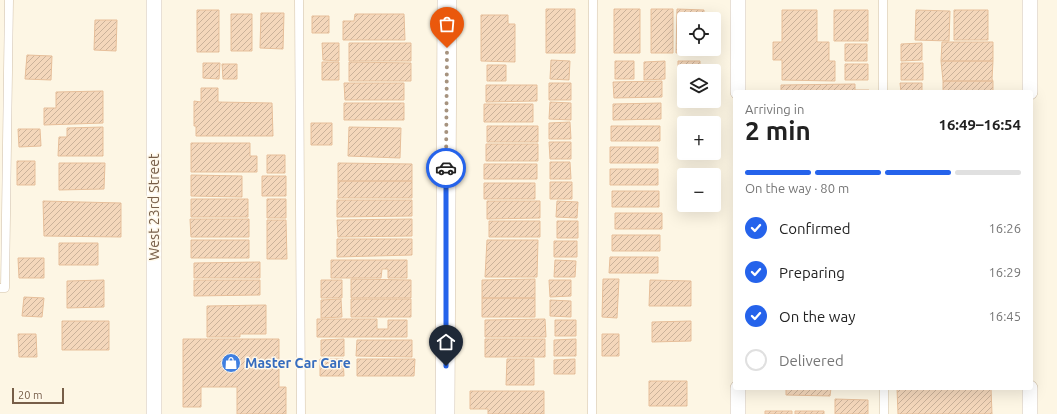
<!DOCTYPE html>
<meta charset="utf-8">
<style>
body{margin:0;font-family:Ubuntu,sans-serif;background:#f6f6f6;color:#222;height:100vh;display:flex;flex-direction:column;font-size:15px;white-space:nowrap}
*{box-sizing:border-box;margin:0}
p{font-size:13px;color:#767676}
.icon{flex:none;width:22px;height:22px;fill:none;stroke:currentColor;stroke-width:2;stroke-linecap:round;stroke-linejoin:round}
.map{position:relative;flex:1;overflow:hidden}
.sheet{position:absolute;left:733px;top:90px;width:300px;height:300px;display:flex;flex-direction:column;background:#fff;border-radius:4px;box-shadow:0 4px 16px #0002}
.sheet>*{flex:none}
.tools{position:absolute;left:677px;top:12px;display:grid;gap:8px}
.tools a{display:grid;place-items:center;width:44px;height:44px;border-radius:4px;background:#fff;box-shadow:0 4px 16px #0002;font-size:20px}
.scale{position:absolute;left:12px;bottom:10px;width:52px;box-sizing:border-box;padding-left:4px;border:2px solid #775e48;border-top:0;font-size:11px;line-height:14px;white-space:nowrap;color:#775e48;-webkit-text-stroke:3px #fff9eb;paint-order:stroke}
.pin{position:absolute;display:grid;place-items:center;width:34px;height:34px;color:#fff;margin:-41px -17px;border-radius:50% 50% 50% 0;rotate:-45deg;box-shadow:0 0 4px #0007}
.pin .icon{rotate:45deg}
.courier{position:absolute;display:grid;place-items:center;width:40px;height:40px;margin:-20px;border:3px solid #2563eb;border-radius:50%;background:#fff;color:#222;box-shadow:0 1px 5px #0007}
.overview em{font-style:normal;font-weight:700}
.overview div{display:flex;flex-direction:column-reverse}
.overview{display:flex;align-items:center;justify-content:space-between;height:68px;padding:0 12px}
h1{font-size:26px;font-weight:700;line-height:30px}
.bar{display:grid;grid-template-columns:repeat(4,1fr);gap:6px 4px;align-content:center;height:48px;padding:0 12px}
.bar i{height:5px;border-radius:3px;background:#e0e0e0}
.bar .active{background:#2563eb}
.bar p{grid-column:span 4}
ol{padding:0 12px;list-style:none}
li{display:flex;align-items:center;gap:12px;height:44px}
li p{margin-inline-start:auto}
li .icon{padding:4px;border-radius:50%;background:#2563eb;color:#fff;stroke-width:4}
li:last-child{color:#767676}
li i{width:22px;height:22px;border:2px solid #e0e0e0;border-radius:50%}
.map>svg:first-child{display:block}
.building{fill:url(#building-hatch);stroke:#e7bf9a}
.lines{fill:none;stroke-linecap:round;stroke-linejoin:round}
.service-casing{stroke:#d1c1ac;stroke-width:9}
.minor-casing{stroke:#d1c1ac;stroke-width:16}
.tertiary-casing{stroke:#d1c1ac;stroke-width:20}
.service{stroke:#fff;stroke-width:8}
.minor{stroke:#fff;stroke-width:15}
.tertiary{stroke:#fff;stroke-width:19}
.done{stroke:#a6937f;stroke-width:4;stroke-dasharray:0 7.2}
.route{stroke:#2563eb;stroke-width:5}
.labels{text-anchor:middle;stroke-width:3;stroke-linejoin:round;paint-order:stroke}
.street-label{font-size:14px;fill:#775e48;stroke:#fff9eb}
.shop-label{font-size:14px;font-weight:bold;fill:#366cbe;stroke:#fff9eb;text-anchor:start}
</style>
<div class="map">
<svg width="1057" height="414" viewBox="0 0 1057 414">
<defs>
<pattern id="building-hatch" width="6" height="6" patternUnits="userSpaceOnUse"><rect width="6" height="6" fill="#f4d7bb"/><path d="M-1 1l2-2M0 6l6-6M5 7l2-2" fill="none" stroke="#cab29a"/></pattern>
</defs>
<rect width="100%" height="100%" fill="#fdf6e4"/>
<!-- building -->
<path class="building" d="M546 9H575V53H546Z
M614 9H640V53H614Z
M651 9H673V53H651Z
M677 9 704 10V19H684V49H699V53H676Z
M197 10H219V52H197Z
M782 10H817V42H829V61H835V81L782 80V60H773V42H782Z
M834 10H868V41H834Z
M916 10 950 11 949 41 915 40Z
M954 10H988V40H954Z
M261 13H284L283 49 260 48Z
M231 14H252V51H231Z
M355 14H404L405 40H343V21H354Z
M481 15H508V24H515V62L481 61Z
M312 16H329V33H312Z
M95 20H117L116 51 94 50Z
M942 42H993V61H941Z
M322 43H339V61L323 60Z
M349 43H411V61H349Z
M922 43V60L901 61V44Z
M845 44H867V61H845Z
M27 55 52 56 51 80 25 79Z
M551 60 570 61 569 80 550 79Z
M615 61H634V79H615Z
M665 61V79L644 80V62Z
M678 61H700V71H684V79H678Z
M941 61H993L992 79 993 81H943Z
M322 62H339V80H322Z
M349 62 411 63V81H349Z
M203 63H220L219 79 203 78Z
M901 63H923V80H901Z
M222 64H237V79H223Z
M845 64H868V80H845Z
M487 65H506V81H487Z
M662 81V97L614 98 613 82Z
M943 81H993V92H943Z
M344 83H404V100H345Z
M549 83H571V100H549Z
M900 83H922V92H901Z
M855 84V90H869V92H781V85Z
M486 85H537V101L486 102Z
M201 88H218V102L272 103 273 136H196V126H194V101L201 102Z
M103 91V123L44 125V108H56V92Z
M550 102 571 103V120L549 119Z
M344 103H404V120H344Z
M661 103V119L613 120V104Z
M484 104H533V122H484Z
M570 122 571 139H549V123Z
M311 123H332V145H311Z
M487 126H538V142H487Z
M611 126H660V141H611Z
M103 127V156H58L59 137H67V128Z
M349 127 401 128 400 158 348 156Z
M18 129H40L41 146 19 147Z
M549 142H571V159H550Z
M191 143H250V156H257V172H191Z
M486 144H538V161H486Z
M610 147H658V163H610Z
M267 155H285V173H267Z
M17 161H35V185H17Z
M550 162H570L571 179H550Z
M59 163H105L104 189 59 190Z
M338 163 412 164V181H338Z
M484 164H537V179H484Z
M610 169H658V185H610Z
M191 175 242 176V197L191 196Z
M262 176H286V196H262Z
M338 181H412V198H338Z
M550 182H572V199H550Z
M484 183H535V199H484Z
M612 191H659V207H612Z
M191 199H248V217H191Z
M267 199H286V218H267Z
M337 200H412V216L337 217Z
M43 201 121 203V237L44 236Z
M487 201H540V218L487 219Z
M557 201 578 202 577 218 556 217Z
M615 213H662V229H615Z
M190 219H249V237H191Z
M412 219V236L338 237 337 220Z
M267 220H286L287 259H267Z
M489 221H540V237H489Z
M557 221H578V238H557Z
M612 235H660V251H612Z
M337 239H412V255L337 257Z
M191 240H249V258H191Z
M487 240H538L537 277H485Z
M554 241H577V257H554Z
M59 243H98V265H59Z
M610 257H658V273H609Z
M18 258H44V278H19Z
M331 260H407V278H388V269H382L381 278H331Z
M555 260 576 261 575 277H554Z
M260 262V278H194V263Z
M351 279 411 280V298H351Z
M535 279V298H482V280Z
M603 279H619L617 318 602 317Z
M104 280V307L67 308V281Z
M194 280H260V295L194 296Z
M321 280H342V298H321Z
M549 280H571V296L550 297Z
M650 280 691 281V306H649Z
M24 297 44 298 42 317 22 316Z
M482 298H535V317H482Z
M341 299 342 317 321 318V300Z
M351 299H411V317H351Z
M550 300 571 301V317L550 316Z
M266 305V334H240V337H207V306Z
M317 319H377V329H388V320H407V337H317Z
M545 319 546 337H485V320Z
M555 320H576V336H555Z
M62 321H109V350H62Z
M691 321V341L652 342V322Z
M18 334H36L37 357H19Z
M602 334H619V356H602Z
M183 339H279V387H286V414H237V387H201V407H183Z
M344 339V356H321V340Z
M485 339H545V357H485Z
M576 339V356H554V340Z
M357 340H412V357L356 356Z
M320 359H343L344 376H320Z
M357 359H415L414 376H357Z
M507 359H534V385H506Z
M575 359V374H554V360Z
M649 381H687V406H649Z
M786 388H831L830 396 786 395Z
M897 388H991L992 414H898Z
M470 391H544V414H488V409H470Z
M835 399 868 400V414H835Z
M765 411H792V414H765Z
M795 411H824V414H795Z"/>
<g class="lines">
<!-- service casing -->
<g class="service-casing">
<path id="service" d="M299 0 301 414
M883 0V92
M0 288H5L9 0
M884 388V414
M592 414 593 0"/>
</g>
<!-- minor casing -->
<g class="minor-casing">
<path id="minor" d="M738 0V92
M1030 0V92
M738 388V414
M1030 388V414
M154 414V0"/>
</g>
<!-- tertiary casing -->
<g class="tertiary-casing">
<path id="tertiary" d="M445 414 447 0"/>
</g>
<!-- service -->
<use href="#service" class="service"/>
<!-- minor -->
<use href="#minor" class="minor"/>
<!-- tertiary -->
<use href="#tertiary" class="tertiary"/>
</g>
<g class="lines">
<!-- done -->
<path class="done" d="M446 168 447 48"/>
<!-- route -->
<path class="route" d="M446 366V168"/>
</g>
<!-- icons -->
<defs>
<g id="shop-disc" transform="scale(1)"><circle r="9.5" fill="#3f7fe0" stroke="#fff9eb"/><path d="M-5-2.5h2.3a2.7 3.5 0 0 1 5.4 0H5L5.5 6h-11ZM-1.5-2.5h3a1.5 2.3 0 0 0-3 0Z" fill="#fff"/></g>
</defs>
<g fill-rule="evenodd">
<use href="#shop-disc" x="231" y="363"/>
</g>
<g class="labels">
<!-- street labels -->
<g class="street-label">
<text transform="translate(154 207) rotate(-90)" y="5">West 23rd Street</text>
</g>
<!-- shop labels -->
<g class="shop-label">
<text x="245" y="368">Master Car Care</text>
</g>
</g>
</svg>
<div class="tools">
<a><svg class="icon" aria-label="locate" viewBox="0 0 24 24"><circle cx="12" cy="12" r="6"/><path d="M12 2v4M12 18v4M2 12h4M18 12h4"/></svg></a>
<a><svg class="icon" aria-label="layers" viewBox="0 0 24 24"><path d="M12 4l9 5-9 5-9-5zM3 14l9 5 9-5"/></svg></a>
<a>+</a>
<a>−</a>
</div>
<div class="scale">20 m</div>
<div class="pin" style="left:447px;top:48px;background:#ea580c"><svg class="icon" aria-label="bag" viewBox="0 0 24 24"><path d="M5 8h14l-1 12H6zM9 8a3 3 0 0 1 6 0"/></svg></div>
<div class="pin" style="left:446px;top:366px;background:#1f2937"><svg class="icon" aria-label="home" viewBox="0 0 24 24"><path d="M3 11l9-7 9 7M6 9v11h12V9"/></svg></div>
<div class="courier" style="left:446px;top:168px"><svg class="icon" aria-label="car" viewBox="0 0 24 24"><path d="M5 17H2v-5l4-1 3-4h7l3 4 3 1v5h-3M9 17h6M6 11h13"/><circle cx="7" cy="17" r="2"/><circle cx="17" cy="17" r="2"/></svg></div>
<section class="sheet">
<div class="overview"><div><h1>2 min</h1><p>Arriving in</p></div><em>16:49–16:54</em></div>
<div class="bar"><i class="active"></i><i class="active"></i><i class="active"></i><i></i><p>On the way · 80 m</p></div>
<ol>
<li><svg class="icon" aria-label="check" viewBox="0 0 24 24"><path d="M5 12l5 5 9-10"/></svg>Confirmed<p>16:26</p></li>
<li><svg class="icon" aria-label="check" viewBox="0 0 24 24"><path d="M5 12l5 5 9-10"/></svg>Preparing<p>16:29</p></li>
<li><svg class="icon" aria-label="check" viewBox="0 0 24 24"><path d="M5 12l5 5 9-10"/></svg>On the way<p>16:45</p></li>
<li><i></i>Delivered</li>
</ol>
</section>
</div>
